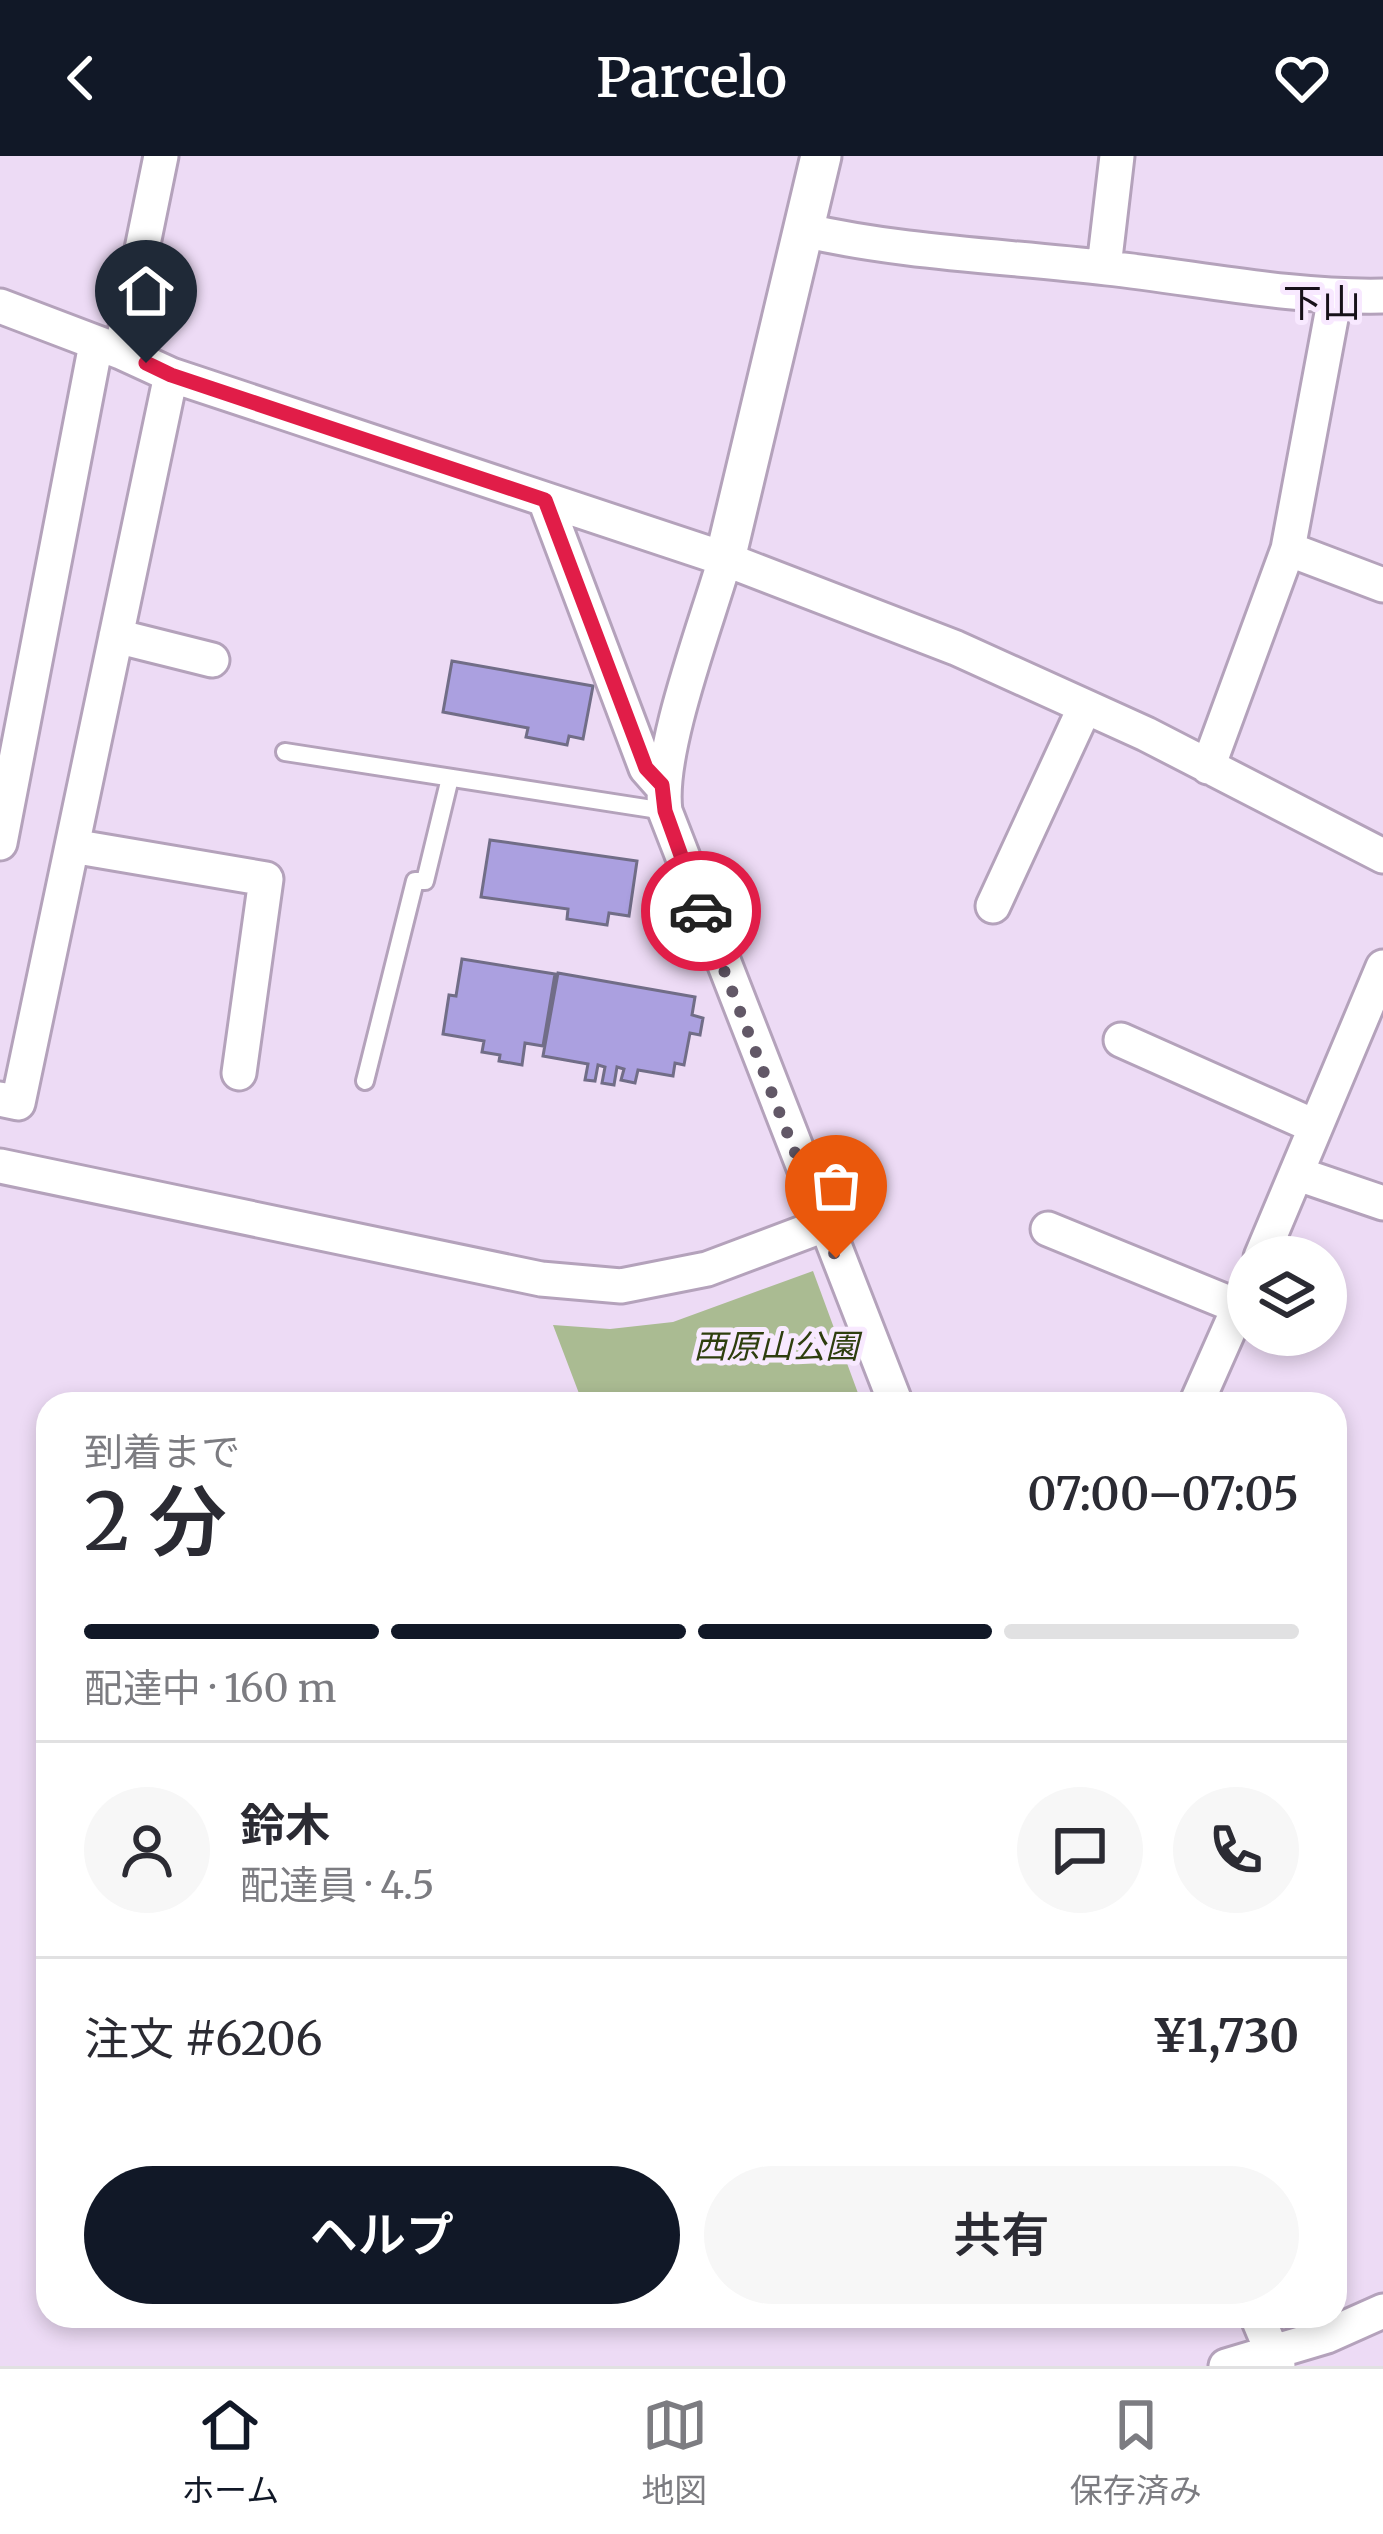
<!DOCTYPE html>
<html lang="ja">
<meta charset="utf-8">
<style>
body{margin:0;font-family:Merriweather,"Noto Sans JP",serif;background:#f7f7f7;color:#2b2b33;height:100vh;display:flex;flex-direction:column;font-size:45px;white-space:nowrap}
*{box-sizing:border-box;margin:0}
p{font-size:39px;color:#7c7c81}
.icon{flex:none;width:66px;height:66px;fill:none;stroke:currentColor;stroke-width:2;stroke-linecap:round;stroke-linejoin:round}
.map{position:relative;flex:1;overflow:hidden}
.drawer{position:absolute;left:36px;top:1236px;width:1311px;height:936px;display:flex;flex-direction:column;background:#fff;border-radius:36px;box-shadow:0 6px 18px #0003}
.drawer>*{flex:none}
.tools{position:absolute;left:1227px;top:1080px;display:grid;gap:24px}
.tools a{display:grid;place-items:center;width:120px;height:120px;border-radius:50%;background:#fff;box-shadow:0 6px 18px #0003;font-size:60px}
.pin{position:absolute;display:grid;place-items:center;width:102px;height:102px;color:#fff;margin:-123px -51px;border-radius:50% 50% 50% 0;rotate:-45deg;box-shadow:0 0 12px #0007}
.pin .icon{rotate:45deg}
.courier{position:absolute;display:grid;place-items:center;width:120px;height:120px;margin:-60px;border:9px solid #e11d48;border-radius:50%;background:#fff;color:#222;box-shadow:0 3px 15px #0007}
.overview em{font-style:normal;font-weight:600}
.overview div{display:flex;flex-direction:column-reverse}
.overview{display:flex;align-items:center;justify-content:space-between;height:204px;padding:0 48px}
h1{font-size:78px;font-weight:600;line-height:90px}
.bar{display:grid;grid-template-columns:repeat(4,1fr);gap:18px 12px;align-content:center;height:144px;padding:0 48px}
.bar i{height:15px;border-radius:9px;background:#e1e1e2}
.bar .on{background:#111827}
.bar p{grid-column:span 4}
.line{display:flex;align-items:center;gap:30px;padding:0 48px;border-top:3px solid #e1e1e2}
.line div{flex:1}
.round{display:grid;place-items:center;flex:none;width:126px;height:126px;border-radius:63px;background:#f7f7f7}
.button{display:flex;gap:24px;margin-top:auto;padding:24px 48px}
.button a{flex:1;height:138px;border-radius:72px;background:#111827;color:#fff;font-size:48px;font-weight:600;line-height:138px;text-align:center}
.button a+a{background:#f7f7f7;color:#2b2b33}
header{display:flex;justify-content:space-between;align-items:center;height:156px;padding:0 48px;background:#111827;color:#fff;font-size:54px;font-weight:600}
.menu{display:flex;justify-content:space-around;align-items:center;height:168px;border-top:3px solid #e1e1e2;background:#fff;font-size:33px;color:#7c7c81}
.menu a{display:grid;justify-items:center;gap:6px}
.menu .on{color:#111827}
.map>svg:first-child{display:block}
.green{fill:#aabb92}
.building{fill:#aba0e0;stroke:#716d87;stroke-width:3}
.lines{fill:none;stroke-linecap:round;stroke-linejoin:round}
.service-casing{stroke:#b4a2bb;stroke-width:22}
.minor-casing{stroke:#b4a2bb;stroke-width:39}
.tertiary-casing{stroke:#b4a2bb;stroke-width:45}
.service{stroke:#fff;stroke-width:16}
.minor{stroke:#fff;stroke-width:33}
.tertiary{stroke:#fff;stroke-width:39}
.done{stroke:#625867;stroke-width:12;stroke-dasharray:0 21.6}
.route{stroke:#e11d48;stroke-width:15}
.labels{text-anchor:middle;stroke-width:10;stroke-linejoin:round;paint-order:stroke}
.park-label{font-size:33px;font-style:italic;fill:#2e3e0e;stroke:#f8e9ff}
.quarter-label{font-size:39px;fill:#17111a;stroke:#f8e9ff}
</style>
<header><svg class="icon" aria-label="back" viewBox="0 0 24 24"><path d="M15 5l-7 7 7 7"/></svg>Parcelo<svg class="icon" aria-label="heart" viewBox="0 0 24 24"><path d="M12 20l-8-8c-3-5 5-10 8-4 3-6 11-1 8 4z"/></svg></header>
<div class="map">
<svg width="1383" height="2210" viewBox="0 0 1383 2210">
<rect width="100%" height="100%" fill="#eddbf5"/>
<!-- green -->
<path class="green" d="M813 1115 862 1248H583L553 1169 610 1173 673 1166Z"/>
<!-- building -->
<path class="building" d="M452 505 593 530 583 583 569 580 567 589 526 581 528 572 443 556Z
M490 684 637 705 629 760 609 757 607 769 567 763 568 753 481 741Z
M462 803 555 818 543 890 525 887 522 909 499 905 500 899 482 896 484 885 443 878 449 839 456 840Z
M558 817 695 841 692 859 703 862 700 879 690 877 684 909 675 907 673 920 638 914 635 927 621 924 624 913 617 911 614 929 602 927 605 911 598 909 595 925 585 924 588 908 543 900Z"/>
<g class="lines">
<!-- service casing -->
<g class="service-casing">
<path id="service" d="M285 596 665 655
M365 925 415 725H425L450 622"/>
</g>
<!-- minor casing -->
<g class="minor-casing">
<path id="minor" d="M803 74C903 97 1005 100 1107 112 1198 122 1291 142 1383 140
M1104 111 1117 0
M0 150 121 196 171 219 725 403 956 492 1146 578 1383 700
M121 196 161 0
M545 344 646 612 661 629
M1288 393 1383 429
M725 403C707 466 657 595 665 655L896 1248
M116 480 212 504
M1208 611 1288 393 1335 141
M0 687 96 188
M72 690 266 723 239 917
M993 750 1084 553
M1121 884 1314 970
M0 943 18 947 171 219
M0 1010 541 1123 621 1130 707 1113 824 1069
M1298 1018 1383 1047
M1048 1073 1239 1151
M1261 1101 1383 811
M1196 1248 1247 1133
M1257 2160 1278 2210
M1226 2210 1327 2180 1383 2155"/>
</g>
<!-- tertiary casing -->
<g class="tertiary-casing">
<path id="tertiary" d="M725 403 821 0"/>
</g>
<!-- service -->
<use href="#service" class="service"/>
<!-- minor -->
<use href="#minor" class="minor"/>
<!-- tertiary -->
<use href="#tertiary" class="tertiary"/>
</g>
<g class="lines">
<!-- done -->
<path class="done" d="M701 755 836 1102"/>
<!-- route -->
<path class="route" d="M146 207 171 219 545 344 646 612 662 629 665 655 701 755"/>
</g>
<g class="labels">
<!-- park labels -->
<g class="park-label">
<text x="776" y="1202">西原山公園</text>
</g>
<!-- quarter labels -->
<g class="quarter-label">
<text x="1322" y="161">下山</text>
</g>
</g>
</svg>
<div class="tools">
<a><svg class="icon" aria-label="layers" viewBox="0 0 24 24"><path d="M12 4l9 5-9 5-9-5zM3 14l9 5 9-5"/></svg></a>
</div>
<div class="pin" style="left:836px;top:1102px;background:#ea580c"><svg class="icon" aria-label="bag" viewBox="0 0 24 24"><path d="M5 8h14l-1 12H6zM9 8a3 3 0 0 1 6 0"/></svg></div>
<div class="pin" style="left:146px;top:207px;background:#1f2937"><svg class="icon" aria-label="home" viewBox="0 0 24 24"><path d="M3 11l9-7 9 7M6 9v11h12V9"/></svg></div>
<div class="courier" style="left:701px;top:755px"><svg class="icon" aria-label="car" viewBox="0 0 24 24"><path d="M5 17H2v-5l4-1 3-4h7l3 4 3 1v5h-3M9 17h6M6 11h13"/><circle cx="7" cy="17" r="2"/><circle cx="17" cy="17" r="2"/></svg></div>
<section class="drawer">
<div class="overview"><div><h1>2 分</h1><p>到着まで</p></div><em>07:00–07:05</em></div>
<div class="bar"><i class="on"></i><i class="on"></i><i class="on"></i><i></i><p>配達中 · 160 m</p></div>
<div class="line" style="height:216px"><a class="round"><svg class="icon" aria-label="person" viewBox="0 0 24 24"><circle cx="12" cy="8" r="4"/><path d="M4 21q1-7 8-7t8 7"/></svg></a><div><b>鈴木</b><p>配達員 · 4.5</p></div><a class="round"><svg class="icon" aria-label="chat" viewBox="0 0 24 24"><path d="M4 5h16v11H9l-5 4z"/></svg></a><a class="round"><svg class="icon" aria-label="phone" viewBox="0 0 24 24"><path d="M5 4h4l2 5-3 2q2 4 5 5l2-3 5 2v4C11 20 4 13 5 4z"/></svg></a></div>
<div class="line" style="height:156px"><div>注文 #6206</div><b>¥1,730</b></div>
<div class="button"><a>ヘルプ</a><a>共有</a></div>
</section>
</div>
<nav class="menu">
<a class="on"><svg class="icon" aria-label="home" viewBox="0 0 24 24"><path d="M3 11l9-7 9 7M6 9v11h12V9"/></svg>ホーム</a>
<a><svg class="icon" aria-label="map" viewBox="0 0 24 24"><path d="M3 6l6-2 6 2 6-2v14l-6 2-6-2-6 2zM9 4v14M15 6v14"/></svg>地図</a>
<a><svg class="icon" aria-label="saved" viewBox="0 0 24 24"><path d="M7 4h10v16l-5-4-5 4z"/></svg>保存済み</a>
</nav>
